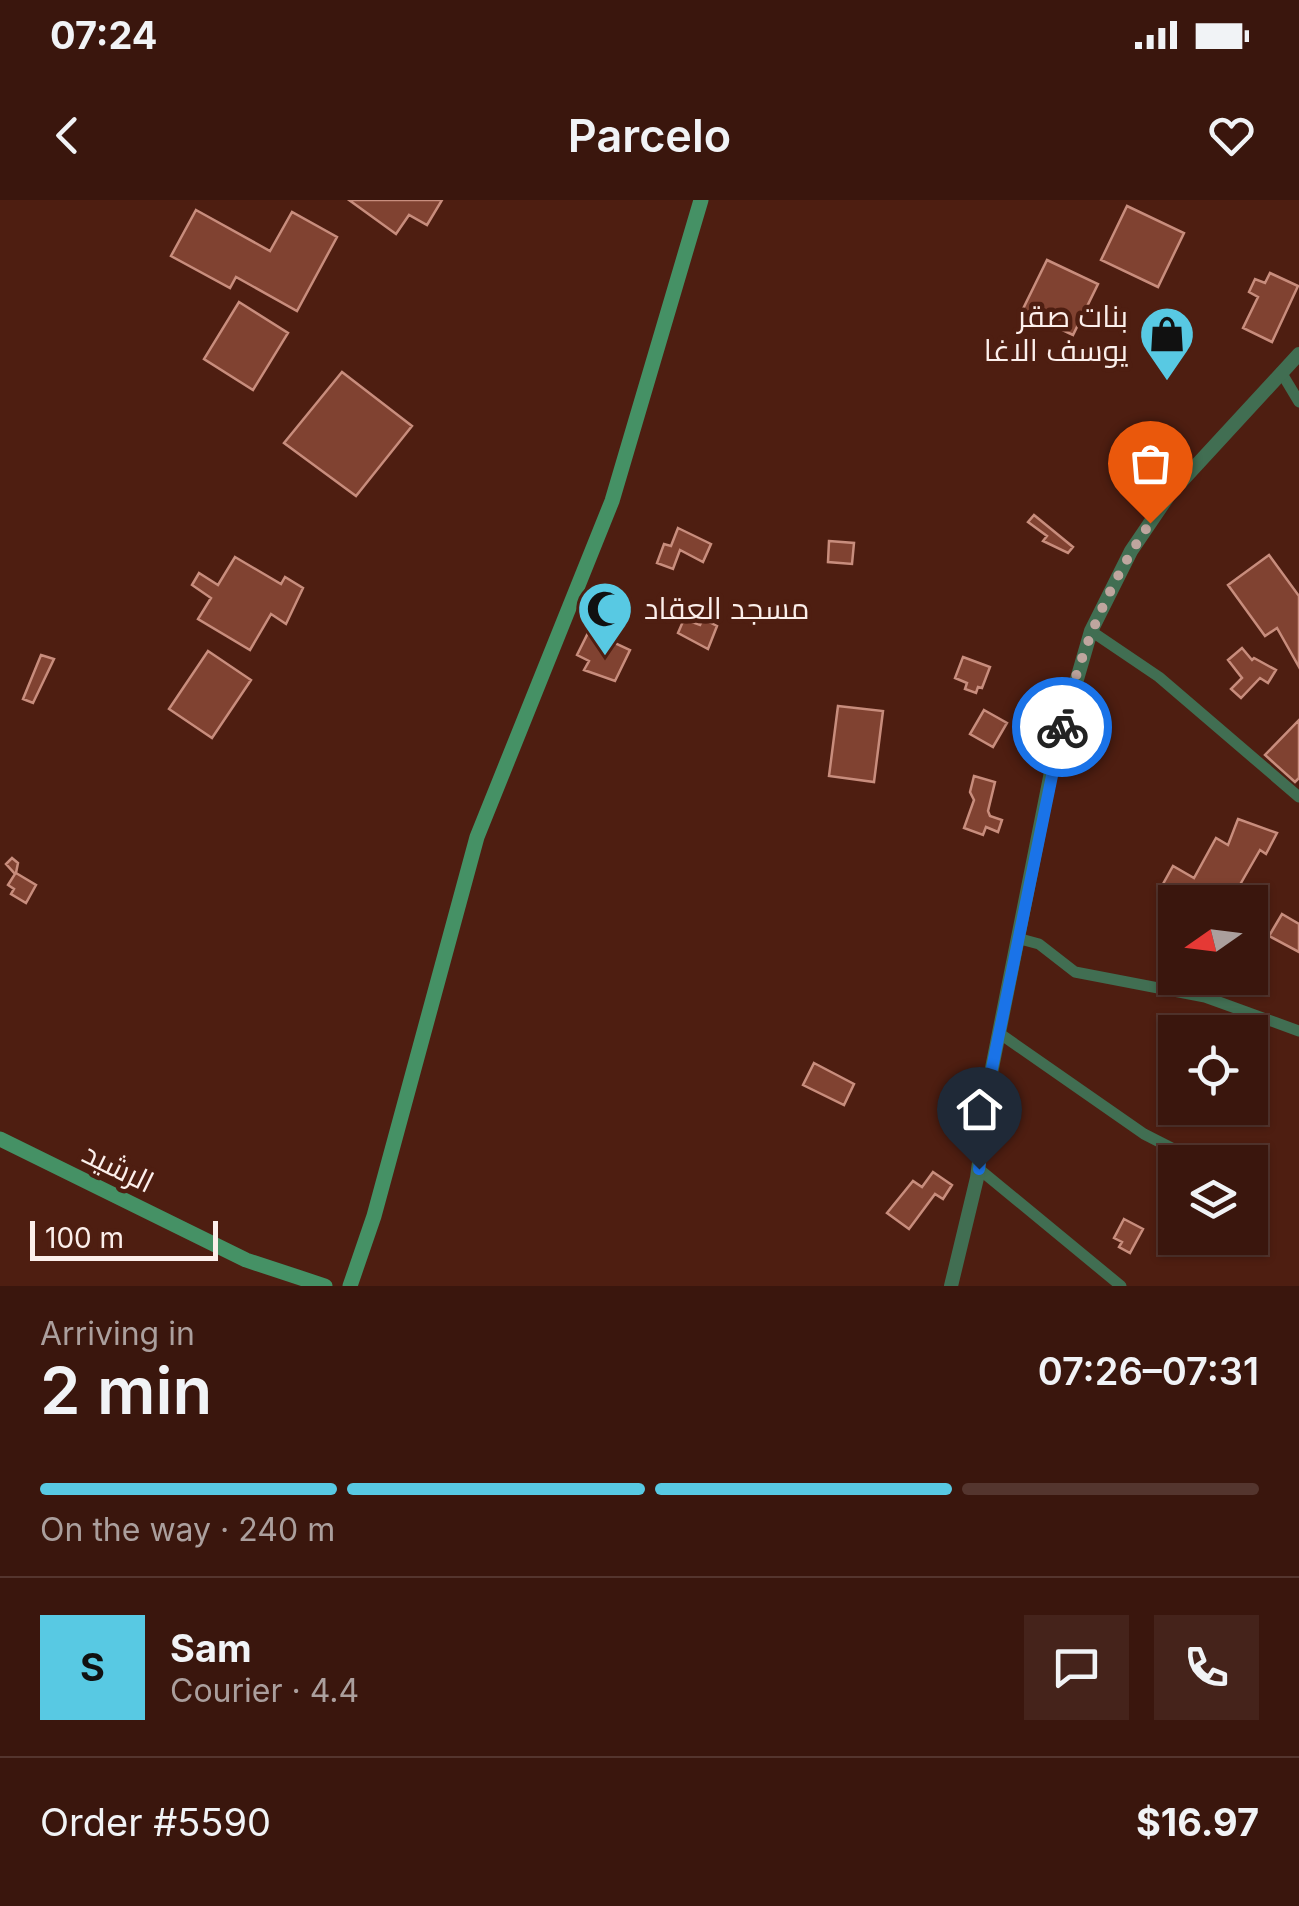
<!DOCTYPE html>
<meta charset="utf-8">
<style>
body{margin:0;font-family:Inter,Cairo,sans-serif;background:#45231b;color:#f1f3f6;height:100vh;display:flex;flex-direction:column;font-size:38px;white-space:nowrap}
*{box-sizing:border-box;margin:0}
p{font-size:32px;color:#ab9f9d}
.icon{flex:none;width:55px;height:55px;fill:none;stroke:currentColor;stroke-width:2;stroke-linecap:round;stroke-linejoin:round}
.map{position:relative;height:1086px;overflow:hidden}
.drawer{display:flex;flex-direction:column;background:#3a160d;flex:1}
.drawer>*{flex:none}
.needle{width:65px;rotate:256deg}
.tools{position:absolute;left:1158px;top:685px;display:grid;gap:20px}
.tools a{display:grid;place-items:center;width:110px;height:110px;border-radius:0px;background:#3a160d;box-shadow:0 2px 8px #0004,0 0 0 2px #54352e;font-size:50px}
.scale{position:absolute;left:30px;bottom:25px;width:188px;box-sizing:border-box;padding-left:10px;border:5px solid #fcefeb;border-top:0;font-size:28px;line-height:35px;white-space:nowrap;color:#fcefeb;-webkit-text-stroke:8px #4e1e11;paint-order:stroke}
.pin{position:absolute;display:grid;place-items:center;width:85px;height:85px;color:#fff;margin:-102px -42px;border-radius:50% 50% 50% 0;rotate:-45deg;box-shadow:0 0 10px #0007}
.pin .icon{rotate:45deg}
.courier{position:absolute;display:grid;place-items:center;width:100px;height:100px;margin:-50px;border:8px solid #1a73e8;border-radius:50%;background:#fff;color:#222;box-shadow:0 2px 12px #0007}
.overview em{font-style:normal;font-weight:600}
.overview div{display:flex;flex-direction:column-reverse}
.overview{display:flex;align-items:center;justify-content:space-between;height:170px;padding:0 40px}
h1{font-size:65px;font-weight:600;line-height:75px}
.bar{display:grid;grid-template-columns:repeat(4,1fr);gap:15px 10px;align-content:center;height:120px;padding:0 40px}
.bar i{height:12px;border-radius:8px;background:#54352e}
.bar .selected{background:#58c9e3}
.bar p{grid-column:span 4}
.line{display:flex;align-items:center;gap:25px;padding:0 40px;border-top:2px solid #54352e}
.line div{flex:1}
.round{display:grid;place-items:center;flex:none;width:105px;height:105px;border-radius:0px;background:#45231b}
.status{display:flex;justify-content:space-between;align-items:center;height:70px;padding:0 50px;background:#3a160d;direction:ltr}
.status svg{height:28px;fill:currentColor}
header{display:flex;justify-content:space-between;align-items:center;height:130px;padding:0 40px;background:#3a160d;font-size:45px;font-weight:600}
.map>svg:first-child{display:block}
.building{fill:#804231;stroke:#c88d7d;stroke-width:2.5}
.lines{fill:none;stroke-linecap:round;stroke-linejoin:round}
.minor{stroke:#416e52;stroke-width:11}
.tertiary{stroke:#416e52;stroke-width:14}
.secondary{stroke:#459165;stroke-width:15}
.done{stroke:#bfa69f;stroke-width:10;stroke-dasharray:0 18}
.route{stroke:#1a73e8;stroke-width:12}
.labels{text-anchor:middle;stroke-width:9;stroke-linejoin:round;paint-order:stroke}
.poi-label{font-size:30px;fill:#fcefeb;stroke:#4e1e11;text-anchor:end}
.street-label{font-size:30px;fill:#fcefeb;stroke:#4e1e11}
</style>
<div class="status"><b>07:24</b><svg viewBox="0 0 49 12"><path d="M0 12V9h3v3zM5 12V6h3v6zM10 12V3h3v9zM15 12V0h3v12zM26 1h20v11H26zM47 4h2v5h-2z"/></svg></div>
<header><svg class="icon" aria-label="back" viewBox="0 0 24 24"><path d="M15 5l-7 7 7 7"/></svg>Parcelo<svg class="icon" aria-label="heart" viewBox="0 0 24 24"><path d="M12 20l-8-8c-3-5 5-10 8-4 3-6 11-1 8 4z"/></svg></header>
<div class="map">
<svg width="1299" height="1086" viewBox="0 0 1299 1086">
<rect width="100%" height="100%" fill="#4e1e11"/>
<!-- building -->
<path class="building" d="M349 0H442L427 25 409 15 396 34Z
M1127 6 1184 33 1158 87 1101 60Z
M196 10 270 51 292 12 337 37 297 111 236 77 230 88 171 56Z
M1047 60 1098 84 1073 135 1022 111Z
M1270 73 1298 86 1272 142 1243 128 1258 97 1249 92 1255 79 1265 83Z
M239 102 288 133 253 190 204 159Z
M342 172 412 226 356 296 284 243Z
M1034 315 1073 347 1068 353 1043 341 1047 336 1028 322Z
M678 328 711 344 703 362 680 350 673 369 657 363 664 344 671 346Z
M829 341 854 343 852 364 828 362Z
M1269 355 1299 396V467L1277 428 1265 436 1228 385Z
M235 357 281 384 285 377 303 388 286 424 271 414 250 450 198 419 211 398 192 385 199 373 218 385Z
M684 419 700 425 703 419 717 426 708 449 678 433Z
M589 431 630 450 615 481 584 470 589 461 577 455Z
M1242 448 1252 460 1254 458 1276 470 1268 483 1260 478 1241 498 1231 489 1242 478 1228 460Z
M208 451 251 480 212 538 169 509Z
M41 455 54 459 33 503 23 499Z
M963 457 990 467 982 488 978 487 976 493 965 489 967 483 955 478Z
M838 506 883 511 874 582 829 576Z
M984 510 1007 523 993 547 970 534Z
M1299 520V578L1295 582 1265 555Z
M974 576 995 582 988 611 990 616 1002 620 998 632 986 627 983 635 964 628 974 600 970 592Z
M1238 619 1277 633 1266 654 1260 650 1230 702H1206L1181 688 1179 693 1163 684 1173 666 1194 678 1216 638 1228 645Z
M12 658 18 663 16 673 36 685 26 703 11 694 14 689 8 685 15 674 6 664Z
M1282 714 1299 724V752L1269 736Z
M814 863 854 884 844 905 803 885Z
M933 972 952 985 943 999 935 994 909 1029 887 1013 913 981 922 987Z
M1124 1019 1143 1029 1130 1053 1119 1047 1122 1042 1114 1038Z"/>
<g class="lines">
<!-- minor -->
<path class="minor" d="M1281 172 1299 202
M1091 431 1159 477 1299 597
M1017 738 1039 744 1075 772 1205 797 1299 831
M999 833 1144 934 1199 962
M979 969 1121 1086
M1250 985 1262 990"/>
<!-- tertiary -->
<path class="tertiary" d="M951 1086 977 978 990 878 1053 562 1091 431 1131 351 1169 295 1299 154"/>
<!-- secondary -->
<path class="secondary" d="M0 939 246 1060 325 1086
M350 1086 374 1016 477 637 612 301 701 0"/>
</g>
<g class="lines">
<!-- done -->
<path class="done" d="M1062 527C1079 454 1108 385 1150 323"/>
<!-- route -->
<path class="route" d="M979 969 990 878 1062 527"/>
</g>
<!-- icons -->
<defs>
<g id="shop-pin" transform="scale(2.875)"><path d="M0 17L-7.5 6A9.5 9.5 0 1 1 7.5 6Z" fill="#58c9e3" stroke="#4e1e11"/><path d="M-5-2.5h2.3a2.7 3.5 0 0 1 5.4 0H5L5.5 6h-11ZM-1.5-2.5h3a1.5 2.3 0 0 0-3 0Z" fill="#111"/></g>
<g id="mosque-pin" transform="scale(2.875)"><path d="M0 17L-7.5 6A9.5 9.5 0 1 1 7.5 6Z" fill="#58c9e3" stroke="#4e1e11"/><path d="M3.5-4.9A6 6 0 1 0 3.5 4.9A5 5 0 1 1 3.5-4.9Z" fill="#111"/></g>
</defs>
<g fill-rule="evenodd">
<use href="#shop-pin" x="1167" y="134"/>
<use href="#mosque-pin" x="605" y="409"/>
</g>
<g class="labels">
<!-- poi labels -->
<g class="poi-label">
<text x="1128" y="127">بنات صقر<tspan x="1128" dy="34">يوسف الاغا</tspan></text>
<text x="644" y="419" text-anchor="start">مسجد العقاد</text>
</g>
<!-- street labels -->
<g class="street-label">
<text transform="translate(118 968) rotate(26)" y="10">الرشيد</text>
</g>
</g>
</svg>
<div class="tools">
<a><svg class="needle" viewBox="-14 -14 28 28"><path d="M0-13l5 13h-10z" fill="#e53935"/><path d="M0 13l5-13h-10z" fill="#ab9f9d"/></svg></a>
<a><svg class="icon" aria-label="locate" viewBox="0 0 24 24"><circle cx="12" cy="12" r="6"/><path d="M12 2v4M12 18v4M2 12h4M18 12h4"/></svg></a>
<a><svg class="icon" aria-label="layers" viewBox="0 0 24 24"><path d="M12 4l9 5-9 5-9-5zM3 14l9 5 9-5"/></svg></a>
</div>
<div class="scale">100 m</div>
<div class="pin" style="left:1150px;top:323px;background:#ea580c"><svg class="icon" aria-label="bag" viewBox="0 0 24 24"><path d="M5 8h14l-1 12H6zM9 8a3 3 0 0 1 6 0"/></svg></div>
<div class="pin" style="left:979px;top:969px;background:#1f2937"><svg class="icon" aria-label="home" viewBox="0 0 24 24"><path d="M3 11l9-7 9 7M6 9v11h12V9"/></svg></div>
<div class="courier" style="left:1062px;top:527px"><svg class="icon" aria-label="bike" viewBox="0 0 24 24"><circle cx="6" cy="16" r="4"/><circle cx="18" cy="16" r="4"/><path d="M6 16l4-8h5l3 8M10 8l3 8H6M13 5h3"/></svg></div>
</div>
<section class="drawer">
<div class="overview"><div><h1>2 min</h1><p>Arriving in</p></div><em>07:26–07:31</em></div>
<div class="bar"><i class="selected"></i><i class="selected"></i><i class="selected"></i><i></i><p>On the way · 240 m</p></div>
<div class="line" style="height:180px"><b class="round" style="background:#58c9e3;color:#111">S</b><div><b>Sam</b><p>Courier · 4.4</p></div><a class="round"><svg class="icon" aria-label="chat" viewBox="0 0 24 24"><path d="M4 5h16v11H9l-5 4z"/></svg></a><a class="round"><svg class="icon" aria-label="phone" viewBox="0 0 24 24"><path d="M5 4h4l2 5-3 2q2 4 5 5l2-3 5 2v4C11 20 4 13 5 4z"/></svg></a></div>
<div class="line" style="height:130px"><div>Order #5590</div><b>$16.97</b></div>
</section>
